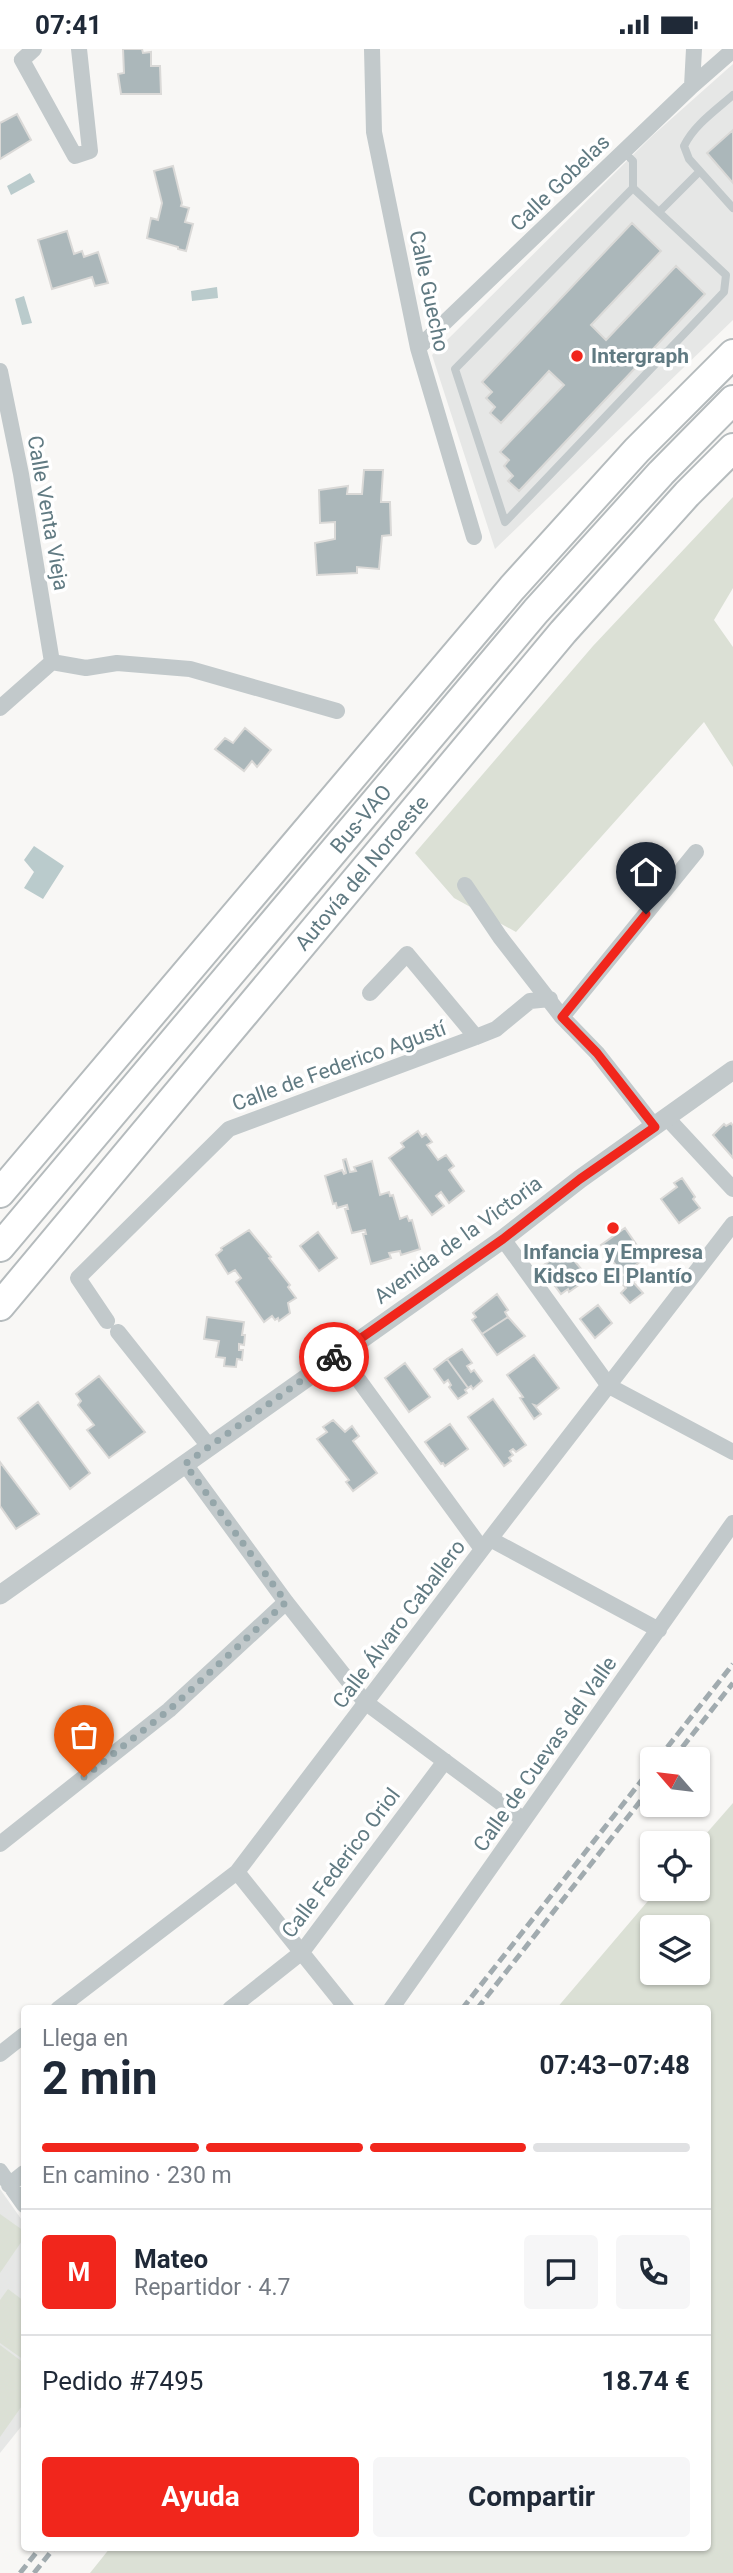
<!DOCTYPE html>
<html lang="es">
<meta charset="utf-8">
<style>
body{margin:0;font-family:Roboto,sans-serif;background:#f6f6f7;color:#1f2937;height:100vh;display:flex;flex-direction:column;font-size:26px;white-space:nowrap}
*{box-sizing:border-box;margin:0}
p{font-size:23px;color:#747a83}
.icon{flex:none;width:38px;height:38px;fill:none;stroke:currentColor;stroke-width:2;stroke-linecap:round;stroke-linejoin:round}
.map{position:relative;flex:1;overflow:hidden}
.side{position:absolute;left:21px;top:1956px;width:690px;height:546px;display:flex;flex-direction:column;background:#fff;border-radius:7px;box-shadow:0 2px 5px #0004}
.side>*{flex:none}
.needle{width:46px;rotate:298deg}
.fabs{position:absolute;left:640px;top:1698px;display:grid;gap:14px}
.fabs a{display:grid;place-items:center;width:70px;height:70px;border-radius:7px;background:#fff;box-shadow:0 2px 5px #0004;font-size:35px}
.pin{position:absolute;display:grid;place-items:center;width:60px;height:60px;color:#fff;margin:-72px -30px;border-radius:50% 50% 50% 0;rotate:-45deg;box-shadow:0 0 7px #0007}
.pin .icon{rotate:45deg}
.courier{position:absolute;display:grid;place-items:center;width:70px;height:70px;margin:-35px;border:5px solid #f1261c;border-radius:50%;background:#fff;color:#222;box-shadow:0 2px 9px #0007}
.head em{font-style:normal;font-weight:700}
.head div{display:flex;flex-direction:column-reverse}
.head{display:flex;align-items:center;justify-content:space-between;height:119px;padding:0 21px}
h1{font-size:46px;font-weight:700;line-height:52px}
.bar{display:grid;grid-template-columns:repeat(4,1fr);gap:10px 7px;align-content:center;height:84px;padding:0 21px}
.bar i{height:9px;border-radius:5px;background:#e0e1e3}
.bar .on{background:#f1261c}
.bar p{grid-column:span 4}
.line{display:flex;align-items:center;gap:18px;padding:0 21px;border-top:2px solid #e0e1e3}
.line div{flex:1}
.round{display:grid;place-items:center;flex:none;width:74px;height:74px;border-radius:7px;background:#f6f6f7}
.button{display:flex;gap:14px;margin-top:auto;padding:14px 21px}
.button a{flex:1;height:80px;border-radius:7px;background:#f1261c;color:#fff;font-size:28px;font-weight:700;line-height:80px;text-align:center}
.button a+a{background:#f6f6f7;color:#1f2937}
.status{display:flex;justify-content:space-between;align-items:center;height:49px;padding:0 35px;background:#fff;direction:ltr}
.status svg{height:19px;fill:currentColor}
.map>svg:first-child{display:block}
.built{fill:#e6e7e6}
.green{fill:#dbe0d5;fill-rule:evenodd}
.water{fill:#bacbcc}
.building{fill:#abb7ba;stroke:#dad9d7;stroke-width:2}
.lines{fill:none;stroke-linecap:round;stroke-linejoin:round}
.motorway-casing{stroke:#b5bbbd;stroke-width:32}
.service{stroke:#c2c9cb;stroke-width:8}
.minor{stroke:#c2c9cb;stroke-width:16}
.tertiary{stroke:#c2c9cb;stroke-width:19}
.motorway{stroke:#fff;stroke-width:28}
.rail{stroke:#a1abaf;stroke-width:5;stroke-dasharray:10 5;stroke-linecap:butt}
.done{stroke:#95a6aa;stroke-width:7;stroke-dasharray:0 12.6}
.route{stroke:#f1261c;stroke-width:9}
.poi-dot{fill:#f1261c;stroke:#fff;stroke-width:2.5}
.labels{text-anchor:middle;stroke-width:7;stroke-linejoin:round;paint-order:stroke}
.street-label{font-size:21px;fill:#607a82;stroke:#fff}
.poi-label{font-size:21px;font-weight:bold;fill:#607a82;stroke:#fff;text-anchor:start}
</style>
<div class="status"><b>07:41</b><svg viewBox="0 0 49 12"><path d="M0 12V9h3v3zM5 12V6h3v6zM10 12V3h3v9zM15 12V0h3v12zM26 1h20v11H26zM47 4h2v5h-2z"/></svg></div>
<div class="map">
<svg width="733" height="2524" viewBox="0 0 733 2524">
<rect width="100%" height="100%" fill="#f8f7f5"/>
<!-- built -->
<path class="built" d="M733 15V271L495 500 432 306 652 87Z
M0 2140 24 2174V2374L0 2404Z"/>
<!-- green -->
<path class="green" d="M733 448V539L714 571 733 598V718L704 673 516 883 454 849 415 804 593 597Z
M733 1754V2524H90L110 2499H707V1960H556L659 1839H698V1794ZM653 1878H698V1923H653Z
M0 2165 24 2182V2189L0 2224Z
M8 2240 24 2252V2311L0 2294V2251Z
M0 2296 24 2314V2354L0 2388Z"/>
<!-- water -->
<path class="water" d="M30 124 35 133 11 146 7 137Z
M217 238 218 249 192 252 191 242Z
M24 247 32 274 22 276 15 250Z
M34 797 64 817 43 850 24 839 34 823 24 811Z"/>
<!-- building -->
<path class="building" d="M123 0H142L143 4 151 3V17H160L161 45H121L118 25 124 24Z
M17 65 31 91 0 110V74Z
M733 81V134L707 104Z
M173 117 182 154 181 157 189 159 185 173 193 175 186 202 178 200V198L147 189 151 169 158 171 162 154 154 122Z
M632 174 661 202 591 276 606 291 676 217 705 245 519 442 508 432 513 427 504 417 509 411 500 403 564 336 549 322 501 374 490 364 495 358 486 349 492 343 482 333Z
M67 182 74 205 82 202 84 208 98 203 108 234 95 237 92 228 52 240 38 191Z
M364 421H383L381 453H390L391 486 382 487 379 520 357 518V524L317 526 315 494 335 490V473L320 474 319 441 348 437 347 445H362Z
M245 679 271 701 257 718 252 712 244 722 215 700 225 689 233 694Z
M731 1074 733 1077V1109L713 1086 724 1075 726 1077Z
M418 1082 422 1088 426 1085 432 1093 427 1096 438 1111 446 1106 454 1117 449 1121 464 1142 449 1154 441 1143 436 1147 444 1157 432 1166 389 1109 404 1098 401 1094Z
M346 1110 350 1123 356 1122 354 1118 372 1112 380 1146 389 1143 390 1147 393 1146 400 1170 407 1167 409 1172 412 1171 420 1200 401 1206 400 1202 389 1204 391 1209 371 1215 363 1185H366L365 1181 352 1184 345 1160H348L347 1156 337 1159 336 1154 333 1155 325 1127 342 1121 344 1125 346 1124 343 1111Z
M682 1129 695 1148 693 1150 700 1159 679 1174 661 1150 677 1138 674 1134Z
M625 1179 640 1201 637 1204 642 1211 631 1220 638 1229 633 1233 643 1244 630 1254 621 1244 626 1239 617 1229 623 1226 601 1196Z
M249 1181 271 1208 269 1209 290 1236 288 1238 296 1249 288 1254 290 1264 279 1272 278 1269 275 1271 272 1267 264 1273 236 1233 241 1229 235 1221 228 1225 216 1206 222 1201 221 1199Z
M318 1183 337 1209 319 1222 300 1197Z
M562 1197 587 1227 586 1231 569 1243 568 1240 561 1245 541 1218 548 1213 545 1210Z
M497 1245 508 1261 505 1263 508 1268 482 1285 472 1271 476 1268 473 1264Z
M598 1256 612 1274 595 1289 580 1270Z
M207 1268 244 1273 242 1286H245L244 1296 239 1295V1301H243L242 1311 237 1310 236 1318 224 1317 225 1309 216 1308 219 1292 204 1290Z
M508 1268 525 1287 497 1306 482 1285Z
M462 1300 472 1314 467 1317 471 1323 474 1321 482 1332 473 1340 471 1337 468 1339 447 1310Z
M534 1306 559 1339 537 1357 534 1356 541 1365 534 1370 520 1349 523 1348 507 1326Z
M447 1310 468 1339 465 1341 467 1344 458 1350 449 1338 451 1336 448 1331 444 1334 434 1320Z
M405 1314 430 1348 409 1363 385 1329Z
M99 1327 145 1383 109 1409 87 1381 94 1376 78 1356 81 1352 76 1345Z
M493 1350 526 1396 516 1403 513 1400 510 1402 513 1406 509 1409 511 1412 504 1417 468 1368Z
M38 1353 90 1424 70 1440 18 1369Z
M333 1371 345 1383 352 1377 359 1387 353 1392 377 1424 353 1442 346 1433 349 1431 317 1390 327 1383 323 1378Z
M450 1375 468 1400 445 1417 443 1414 441 1415 425 1393Z
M0 1413 39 1465 16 1480 0 1457Z"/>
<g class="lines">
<!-- motorway casing -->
<g class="motorway-casing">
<path id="motorway" d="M0 1144 512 539 637 401 733 305
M0 1198 536 562 661 424 733 351
M0 1257 563 583 687 445 733 399"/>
</g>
<!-- service -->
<path class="service" d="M733 46C716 61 694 76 684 97L689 110 733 159
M623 102 633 112V139L726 226 724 243 505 473 455 320 633 139
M659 163 699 123"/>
<!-- minor -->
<path class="minor" d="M34 0 22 11 75 107 90 102 79 0
M372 0 374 83 418 299 474 488
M692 37 694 0
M418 299 692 37 733 1
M0 322 21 425 52 613
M0 659 52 613 86 619 117 614 190 620 337 662
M465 836 500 888 562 968 597 1004 655 1078
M370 944 407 905 476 988
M562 968 696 803
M667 1069 733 1140
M503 1190 609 1337 733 1403
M107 1272 78 1229 229 1080 476 988 496 980 530 952 550 950
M118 1283 208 1396
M339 1304 482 1500
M185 1415 286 1553 365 1653 524 1771
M490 1490 659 1581
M0 1795 169 1661 286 1553
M237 1823 347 1960
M58 1960 237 1823 490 1490 733 1175
M230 1960 302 1903 445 1712
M391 1960 733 1474
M0 2005 24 1986
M0 2122 24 2156
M9 2136 24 2124"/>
<!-- tertiary -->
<path class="tertiary" d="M0 1546 503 1190 580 1130 733 1021"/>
<!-- motorway -->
<use href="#motorway" class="motorway"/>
<!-- rail -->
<path class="rail" d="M658 1710 733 1615
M673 1710 733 1634
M462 1960 653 1717
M477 1960 653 1736
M20 2524 40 2499
M34 2524 54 2499"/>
</g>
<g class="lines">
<!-- done -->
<path class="done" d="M84 1728 169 1661 286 1553 185 1415 334 1308"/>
<!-- route -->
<path class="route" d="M334 1308 503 1190 580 1130 655 1078 597 1004 562 968 646 865"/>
</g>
<!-- markers -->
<g class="poi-dot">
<circle cx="577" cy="307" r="7"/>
<circle cx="613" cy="1179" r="7"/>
</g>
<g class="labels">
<!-- street labels -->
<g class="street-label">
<text transform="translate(560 134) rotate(-44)" y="7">Calle Gobelas</text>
<text transform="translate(429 242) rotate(78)" y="7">Calle Guecho</text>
<text transform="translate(48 464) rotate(80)" y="7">Calle Venta Vieja</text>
<text transform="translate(361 770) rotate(-50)" y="7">Bus-VAO</text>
<text transform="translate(362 824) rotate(-50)" y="7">Autovía del Noroeste</text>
<text transform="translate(339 1017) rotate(-20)" y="7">Calle de Federico Agustí</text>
<text transform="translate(458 1191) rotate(-36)" y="7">Avenida de la Victoria</text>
<text transform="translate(399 1575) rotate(-53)" y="7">Calle Álvaro Caballero</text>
<text transform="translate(545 1705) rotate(-55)" y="7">Calle de Cuevas del Valle</text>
<text transform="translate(341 1814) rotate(-53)" y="7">Calle Federico Oriol</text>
</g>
<!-- poi labels -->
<g class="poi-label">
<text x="591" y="314">Intergraph</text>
<text x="613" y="1210" text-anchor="middle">Infancia y Empresa<tspan x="613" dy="24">Kidsco El Plantío</tspan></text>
</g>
</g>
</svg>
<div class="fabs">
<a><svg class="needle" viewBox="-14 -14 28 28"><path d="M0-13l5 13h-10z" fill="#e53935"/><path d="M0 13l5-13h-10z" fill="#747a83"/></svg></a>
<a><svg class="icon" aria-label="locate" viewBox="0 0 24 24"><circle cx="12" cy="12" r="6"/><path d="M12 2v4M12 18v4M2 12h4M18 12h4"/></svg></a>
<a><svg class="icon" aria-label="layers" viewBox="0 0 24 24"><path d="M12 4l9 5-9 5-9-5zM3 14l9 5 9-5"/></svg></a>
</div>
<div class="pin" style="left:84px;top:1728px;background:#ea580c"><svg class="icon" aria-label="bag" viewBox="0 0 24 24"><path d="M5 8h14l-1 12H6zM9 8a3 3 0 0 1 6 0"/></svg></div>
<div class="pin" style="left:646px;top:865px;background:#1f2937"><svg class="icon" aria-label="home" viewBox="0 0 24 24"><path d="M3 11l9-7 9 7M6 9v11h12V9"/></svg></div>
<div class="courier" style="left:334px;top:1308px"><svg class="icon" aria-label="bike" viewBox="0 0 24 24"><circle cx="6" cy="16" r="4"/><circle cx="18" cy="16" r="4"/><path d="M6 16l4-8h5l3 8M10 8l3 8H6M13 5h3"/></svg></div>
<section class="side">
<div class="head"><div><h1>2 min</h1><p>Llega en</p></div><em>07:43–07:48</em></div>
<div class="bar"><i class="on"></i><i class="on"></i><i class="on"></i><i></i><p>En camino · 230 m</p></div>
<div class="line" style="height:126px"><b class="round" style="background:#f1261c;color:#fff">M</b><div><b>Mateo</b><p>Repartidor · 4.7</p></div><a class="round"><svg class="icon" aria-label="chat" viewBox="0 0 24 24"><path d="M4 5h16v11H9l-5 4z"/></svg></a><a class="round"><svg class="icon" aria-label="phone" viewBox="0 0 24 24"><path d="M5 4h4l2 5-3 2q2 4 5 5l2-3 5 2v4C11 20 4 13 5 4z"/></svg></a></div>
<div class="line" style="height:91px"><div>Pedido #7495</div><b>18.74 €</b></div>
<div class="button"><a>Ayuda</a><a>Compartir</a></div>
</section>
</div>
